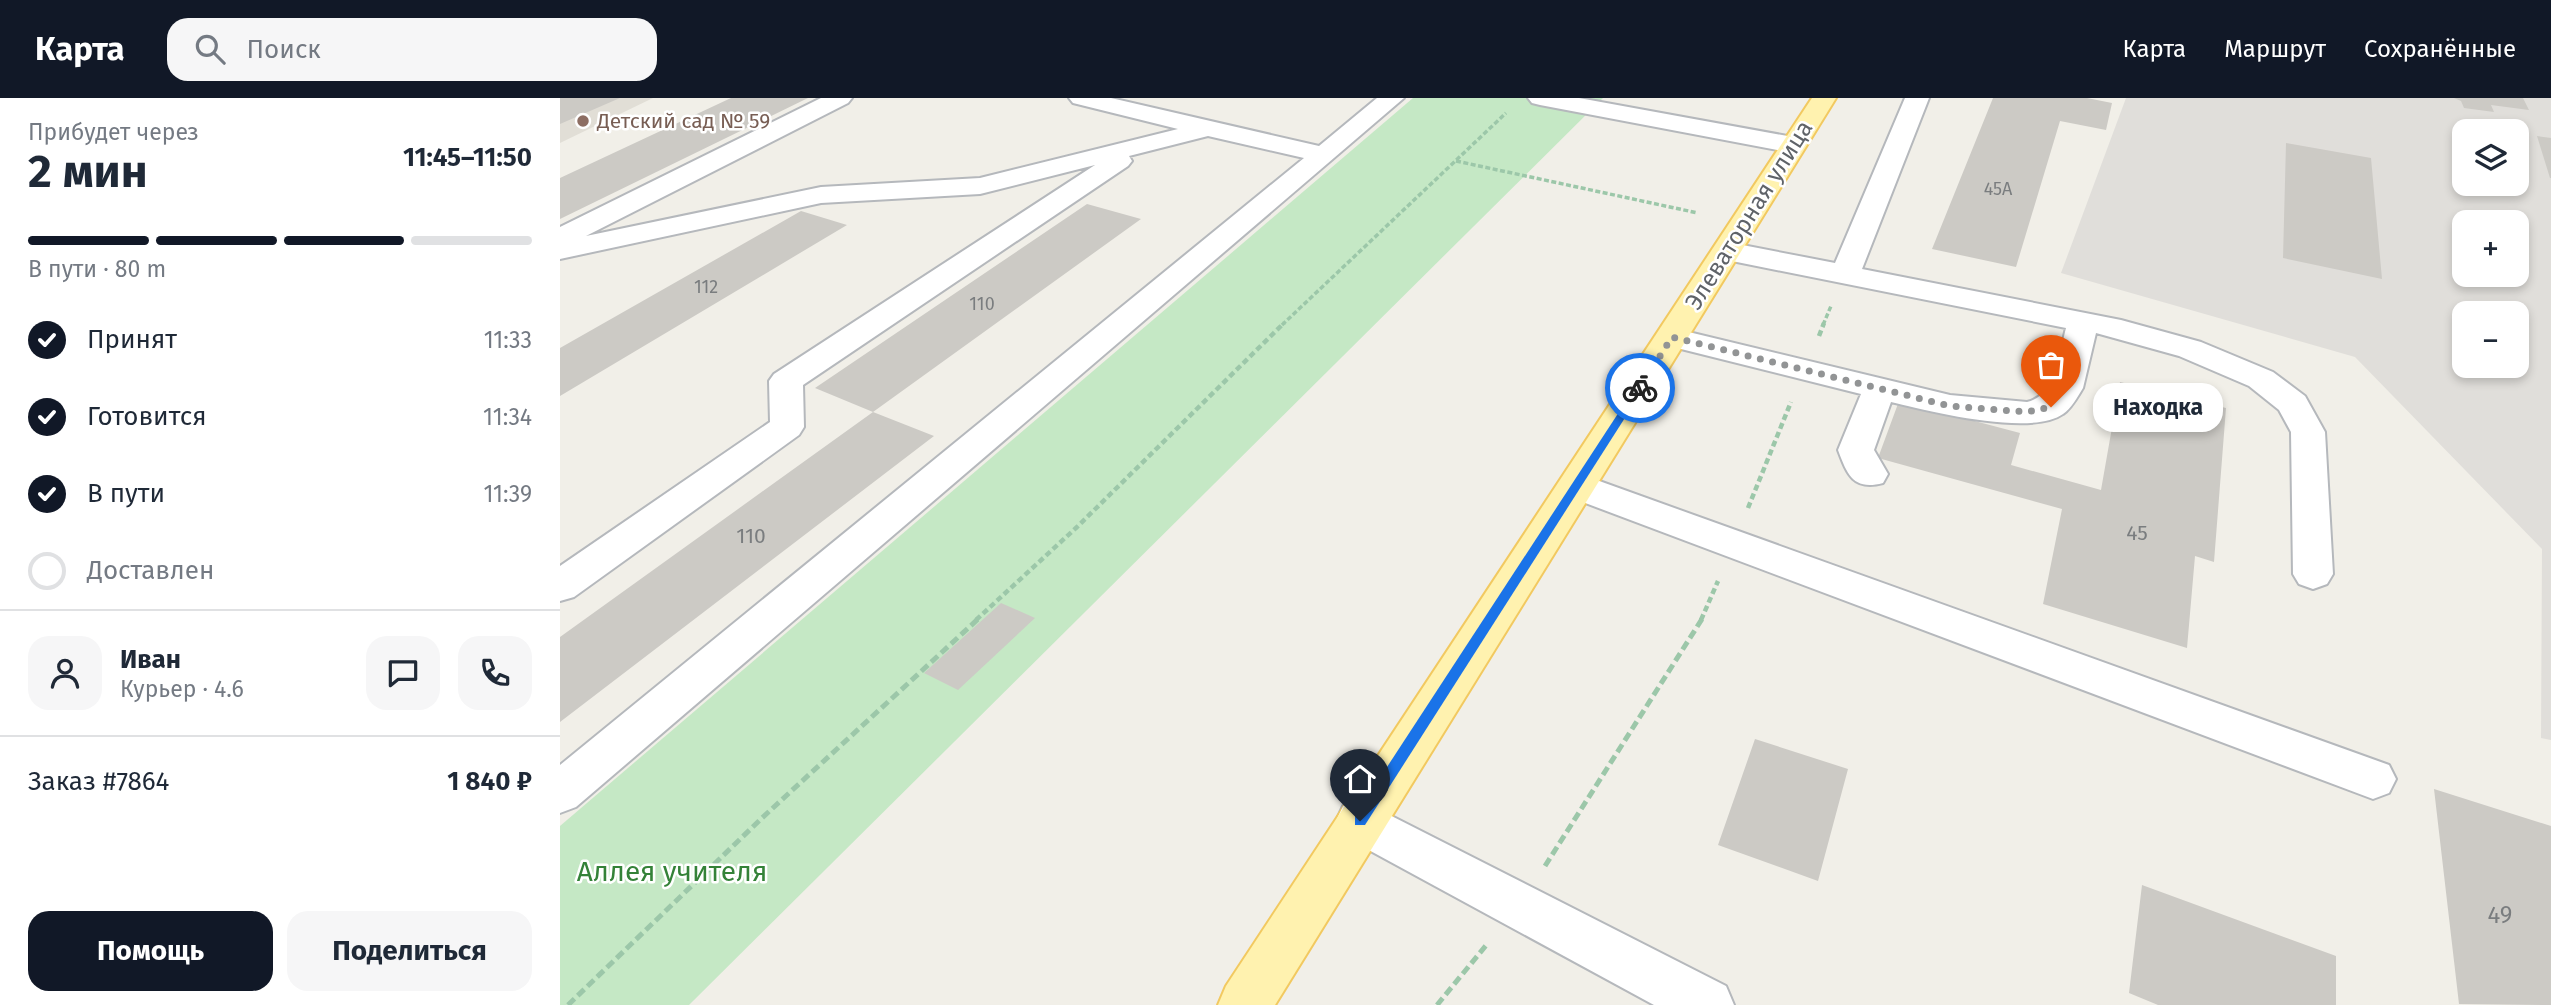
<!DOCTYPE html>
<html lang="ru">
<meta charset="utf-8">
<style>
body{margin:0;font-family:"Fira Sans",sans-serif;background:#f6f6f7;color:#1f2937;height:100vh;display:flex;flex-direction:column;font-size:26px;white-space:nowrap}
*{box-sizing:border-box;margin:0}
p{font-size:23px;color:#747a83}
.icon{flex:none;width:38px;height:38px;fill:none;stroke:currentColor;stroke-width:2;stroke-linecap:round;stroke-linejoin:round}
.map{position:relative;flex:1;overflow:hidden}
.panel{display:flex;flex-direction:column;background:#fff;width:560px}
.panel>*{flex:none}
.tools{position:absolute;left:1892px;top:21px;display:grid;gap:14px}
.tools a{display:grid;place-items:center;width:77px;height:77px;border-radius:14px;background:#fff;box-shadow:0 4px 10px #0003;font-size:35px}
.pin{position:absolute;display:grid;place-items:center;width:60px;height:60px;color:#fff;margin:-72px -30px;border-radius:50% 50% 50% 0;rotate:-45deg;box-shadow:0 0 7px #0007}
.pin .icon{rotate:45deg}
.courier{position:absolute;display:grid;place-items:center;width:70px;height:70px;margin:-35px;border:5px solid #1a73e8;border-radius:50%;background:#fff;color:#222;box-shadow:0 2px 9px #0007}
.bubble{position:absolute;height:49px;border-radius:21px;background:#fff;box-shadow:0 4px 10px #0003;font-size:23px;font-weight:700;line-height:49px;text-align:center}
.overview em{font-style:normal;font-weight:700}
.overview div{display:flex;flex-direction:column-reverse}
.overview{display:flex;align-items:center;justify-content:space-between;height:119px;padding:0 28px}
h1{font-size:46px;font-weight:700;line-height:52px}
.bar{display:grid;grid-template-columns:repeat(4,1fr);gap:10px 7px;align-content:center;height:84px;padding:0 28px}
.bar i{height:9px;border-radius:5px;background:#e0e1e3}
.bar .on{background:#111827}
.bar p{grid-column:span 4}
.line{display:flex;align-items:center;gap:18px;padding:0 28px;border-top:2px solid #e0e1e3}
.line div{flex:1}
.round{display:grid;place-items:center;flex:none;width:74px;height:74px;border-radius:21px;background:#f6f6f7}
ol{padding:0 28px;list-style:none}
li{display:flex;align-items:center;gap:21px;height:77px}
li p{margin-inline-start:auto}
li .icon{padding:7px;border-radius:50%;background:#111827;color:#fff;stroke-width:4}
li:last-child{color:#747a83}
li i{width:38px;height:38px;border:4px solid #e0e1e3;border-radius:50%}
.primary-button{display:flex;gap:14px;margin-top:auto;padding:14px 28px}
.primary-button a{flex:1;height:80px;border-radius:21px;background:#111827;color:#fff;font-size:28px;font-weight:700;line-height:80px;text-align:center}
.primary-button a+a{background:#f6f6f7;color:#1f2937}
header{display:flex;align-items:center;gap:42px;box-sizing:border-box;height:98px;padding:0 35px;background:#111827;color:#fff}
header strong{font-size:33px}
nav{display:flex;gap:38px;margin-inline-start:auto;font-size:24px}
.search{width:490px;height:63px;background:#f6f6f7;display:flex;align-items:center;gap:18px;box-sizing:border-box;padding:0 24px;border-radius:21px;color:#747a83;font-size:26px}
main{display:flex;flex:1;min-height:0}
.map>svg:first-child{display:block}
.industrial{fill:#e0deda;fill-rule:evenodd}
.education{fill:#e1ded6}
.green{fill:#c5e8c5}
.building{fill:#cccac5}
.lines{fill:none;stroke-linecap:round;stroke-linejoin:round}
.minor-casing{stroke:#b5b8bc;stroke-width:4}
.major-casing{stroke:#f2c960;stroke-width:4}
.path-far2{stroke:#9cc7a9;stroke-width:3.5;stroke-dasharray:5 2.5;stroke-linecap:butt}
.path-far1{stroke:#9cc7a9;stroke-width:4.5;stroke-dasharray:6 3.5;stroke-linecap:butt}
.path{stroke:#9cc7a9;stroke-width:5;stroke-dasharray:9 4.5;stroke-linecap:butt}
.minor{fill:#fff;fill-rule:evenodd}
.major{fill:#fff2af;fill-rule:evenodd}
.route{fill:#1a73e8}
.done{stroke:#929495;stroke-width:7;stroke-dasharray:0 12.6}
.education-dot{fill:#8d6e63;stroke:#fff;stroke-width:2.5}
.labels{text-anchor:middle;stroke-width:5;stroke-linejoin:round;paint-order:stroke}
.far-number-label{font-size:18px;fill:#7a7d7f}
.far-education-label{font-size:21px;fill:#785e54;stroke:#fff;text-anchor:start}
.number-label{font-size:21px;fill:#7a7d7f}
.street-label{font-size:24px;fill:#5f6368;stroke:#fff}
.near-number-label{font-size:24px;fill:#7a7d7f}
.near-park-label{font-size:28px;fill:#348238;stroke:#fff}
</style>
<header>
<strong>Карта</strong>
<div class="search"><svg class="icon" aria-label="search" viewBox="0 0 24 24"><circle cx="10" cy="10" r="6"/><path d="M15 15l6 6"/></svg>Поиск</div>
<nav><a>Карта</a><a>Маршрут</a><a>Сохранённые</a></nav>
</header>
<main>
<section class="panel">
<div class="overview"><div><h1>2 мин</h1><p>Прибудет через</p></div><em>11:45–11:50</em></div>
<div class="bar"><i class="on"></i><i class="on"></i><i class="on"></i><i></i><p>В пути · 80 m</p></div>
<ol>
<li><svg class="icon" aria-label="check" viewBox="0 0 24 24"><path d="M5 12l5 5 9-10"/></svg>Принят<p>11:33</p></li>
<li><svg class="icon" aria-label="check" viewBox="0 0 24 24"><path d="M5 12l5 5 9-10"/></svg>Готовится<p>11:34</p></li>
<li><svg class="icon" aria-label="check" viewBox="0 0 24 24"><path d="M5 12l5 5 9-10"/></svg>В пути<p>11:39</p></li>
<li><i></i>Доставлен</li>
</ol>
<div class="line" style="height:126px"><a class="round"><svg class="icon" aria-label="person" viewBox="0 0 24 24"><circle cx="12" cy="8" r="4"/><path d="M4 21q1-7 8-7t8 7"/></svg></a><div><b>Иван</b><p>Курьер · 4.6</p></div><a class="round"><svg class="icon" aria-label="chat" viewBox="0 0 24 24"><path d="M4 5h16v11H9l-5 4z"/></svg></a><a class="round"><svg class="icon" aria-label="phone" viewBox="0 0 24 24"><path d="M5 4h4l2 5-3 2q2 4 5 5l2-3 5 2v4C11 20 4 13 5 4z"/></svg></a></div>
<div class="line" style="height:91px"><div>Заказ #7864</div><b>1 840 ₽</b></div>
<div class="primary-button"><a>Помощь</a><a>Поделиться</a></div>
</section>
<div class="map">
<svg width="1991" height="907" viewBox="0 0 1991 907">
<rect width="100%" height="100%" fill="#f1efe8"/>
<!-- industrial -->
<path class="industrial" d="M1566 0H1991V642L1981 640 1982 451 1795 259 1501 175ZM1904 33H1956V86H1904ZM1904 124H1956V177H1904ZM1904 215H1956V268H1904Z"/>
<!-- education -->
<path class="education" d="M0 0H93L0 45Z"/>
<!-- green -->
<path class="green" d="M853 0H1043L129 907H0V728Z"/>
<!-- building -->
<path class="building" d="M0 0H60L0 26Z
M171 0H248L0 121V80Z
M1433 0H1527L1552 5 1546 32 1500 23 1456 169 1372 151Z
M1894 0H1963L1969 12 1931 7 1934 14 1904 10 1901 3Z
M1977 38 1991 40V80H1990Z
M1726 45 1811 60 1822 181 1723 160Z
M527 106 581 121 313 314 255 290Z
M241 113 287 127 0 298V250Z
M1560 284 1666 310 1654 464 1635 458 1627 550 1483 506 1502 411 1318 360 1339 303 1460 335 1451 367 1541 392Z
M313 314 374 338 0 624V539Z
M441 505 475 520 398 592 364 575Z
M1195 641 1288 671 1258 783 1158 747Z
M1874 691 1991 728V907L1899 906Z
M1582 787 1776 858V907H1598L1569 895Z"/>
<g class="lines">
<!-- minor casing -->
<g class="minor-casing">
<path id="minor" d="M261 0H292L288 5 26 138 261 89 420 80 618 31 513 5 509 0H551L759 48 817 0H844L16 709 0 715V667L744 60 648 38 569 58 572 63 568 68 243 287 244 329 239 337 14 499 0 503V468L210 324 209 283 214 276 535 67 420 96 261 105 0 161V129Z
M968 0H1019L1233 39 1242 42 1246 47 1242 52 1233 55 980 7 972 5Z
M1345 0H1369L1302 171 1561 222 1641 244 1713 274 1745 298 1765 334 1773 476 1767 486 1753 491 1739 486 1733 476 1731 334 1719 312 1689 288 1619 258 1536 235 1523 290C1518 298 1511 311 1503 316 1471 339 1368 313 1331 304L1314 352 1328 376 1323 385C1293 393 1287 376 1278 352L1301 296 1101 246 1096 239 1101 232 1112 230 1390 297 1467 304C1497 297 1499 256 1506 230L1167 162 1157 159 1153 153 1157 147 1167 144 1275 165Z
M1017 375 1829 667 1836 681 1829 695 1813 701 1797 695 1004 397 999 388 1004 379Z
M800 702 1166 888 1174 907H1094L783 738 776 723 783 708Z"/>
</g>
<!-- major casing -->
<g class="major-casing">
<path id="major" d="M1252 0H1276L715 907H658L666 888Z"/>
</g>
<!-- path-far2 -->
<path class="path-far2" d="M896 63 1138 115
M722 227 946 15
M1263 227 1271 208"/>
<!-- path-far1 -->
<path class="path-far1" d="M1259 238 1264 225
M1188 410 1231 304
M416 522 517 429 724 225
M1141 522 1158 483"/>
<!-- path -->
<path class="path" d="M985 768 1142 521
M8 907 202 720 418 521
M877 907 928 845"/>
<!-- minor -->
<use href="#minor" class="minor"/>
<!-- major -->
<use href="#major" class="major"/>
</g>
<!-- route -->
<path class="route" d="M1080 287 1084 290 805 727H795V718L1076 288Z"/>
<g class="lines">
<!-- done -->
<path class="done" d="M1080 290 1112 239 1390 308 1467 314 1491 309"/>
</g>
<!-- markers -->
<circle class="education-dot" cx="23" cy="23" r="7"/>
<g class="labels">
<!-- far-number labels -->
<g class="far-number-label">
<text x="1438" y="97">45А</text>
<text x="146" y="195">112</text>
<text x="422" y="212">110</text>
</g>
<!-- far-education labels -->
<g class="far-education-label">
<text x="37" y="30">Детский сад № 59</text>
</g>
<!-- number labels -->
<g class="number-label">
<text x="1577" y="442">45</text>
<text x="191" y="445">110</text>
</g>
<!-- street labels -->
<g class="street-label">
<text transform="translate(1189 117) rotate(-58)" y="8">Элеваторная улица</text>
</g>
<!-- near-number labels -->
<g class="near-number-label">
<text x="1940" y="825">49</text>
</g>
<!-- near-park labels -->
<g class="near-park-label">
<text x="112" y="783">Аллея учителя</text>
</g>
</g>
</svg>
<div class="tools">
<a><svg class="icon" aria-label="layers" viewBox="0 0 24 24"><path d="M12 4l9 5-9 5-9-5zM3 14l9 5 9-5"/></svg></a>
<a>+</a>
<a>−</a>
</div>
<div class="pin" style="left:1491px;top:309px;background:#ea580c"><svg class="icon" aria-label="bag" viewBox="0 0 24 24"><path d="M5 8h14l-1 12H6zM9 8a3 3 0 0 1 6 0"/></svg></div>
<div class="pin" style="left:800px;top:723px;background:#1f2937"><svg class="icon" aria-label="home" viewBox="0 0 24 24"><path d="M3 11l9-7 9 7M6 9v11h12V9"/></svg></div>
<div class="courier" style="left:1080px;top:290px"><svg class="icon" aria-label="bike" viewBox="0 0 24 24"><circle cx="6" cy="16" r="4"/><circle cx="18" cy="16" r="4"/><path d="M6 16l4-8h5l3 8M10 8l3 8H6M13 5h3"/></svg></div>
<div class="bubble" style="left:1533px;top:285px;width:130px">Находка</div>
</div>
</main>
